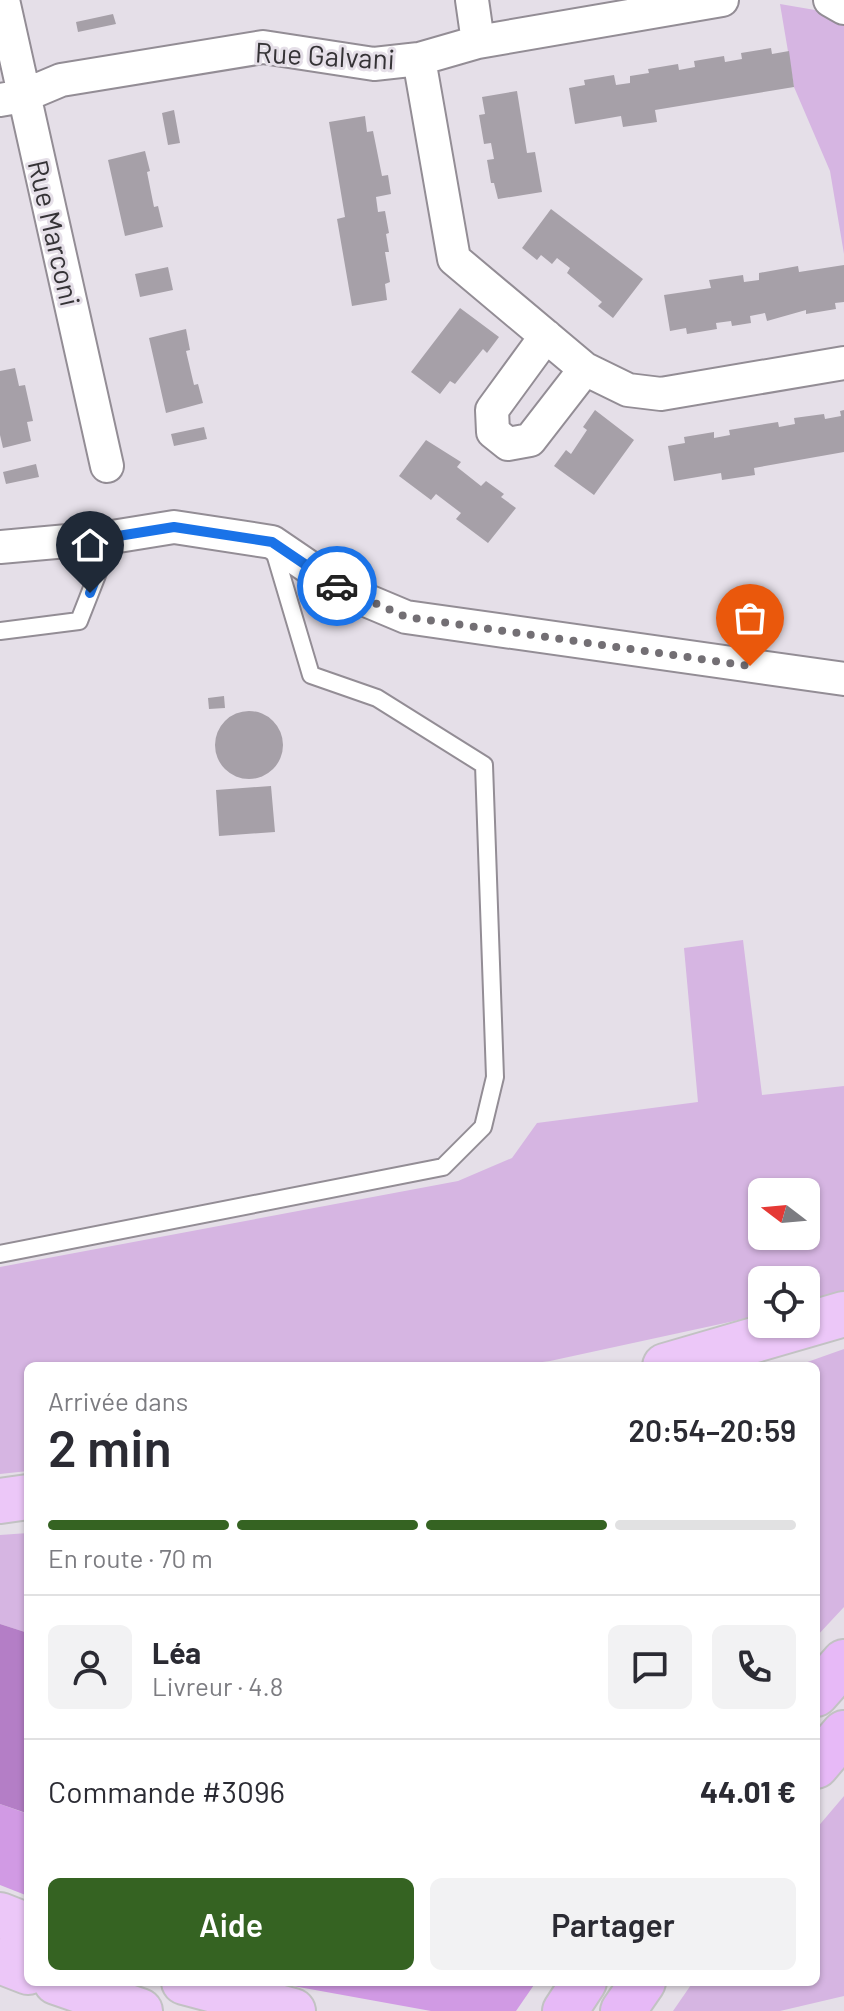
<!DOCTYPE html>
<html lang="fr">
<meta charset="utf-8">
<style>
body{margin:0;font-family:Barlow,sans-serif;background:#f2f2f3;color:#2b2b33;height:100vh;display:flex;flex-direction:column;font-size:30px;white-space:nowrap}
*{box-sizing:border-box;margin:0}
p{font-size:26px;color:#7c7c81}
.icon{flex:none;width:44px;height:44px;fill:none;stroke:currentColor;stroke-width:2;stroke-linecap:round;stroke-linejoin:round}
.map{position:relative;flex:1;overflow:hidden}
.drawer{position:absolute;left:24px;top:1362px;width:796px;height:624px;display:flex;flex-direction:column;background:#fff;border-radius:12px;box-shadow:0 2px 6px #0004}
.drawer>*{flex:none}
.needle{width:52px;rotate:286deg}
.fabs{position:absolute;left:748px;top:1178px;display:grid;gap:16px}
.fabs a{display:grid;place-items:center;width:72px;height:72px;border-radius:12px;background:#fff;box-shadow:0 2px 6px #0004;font-size:40px}
.pin{position:absolute;display:grid;place-items:center;width:68px;height:68px;color:#fff;margin:-82px -34px;border-radius:50% 50% 50% 0;rotate:-45deg;box-shadow:0 0 8px #0007}
.pin .icon{rotate:45deg}
.courier{position:absolute;display:grid;place-items:center;width:80px;height:80px;margin:-40px;border:6px solid #1a73e8;border-radius:50%;background:#fff;color:#222;box-shadow:0 2px 10px #0007}
.head em{font-style:normal;font-weight:600}
.head div{display:flex;flex-direction:column-reverse}
.head{display:flex;align-items:center;justify-content:space-between;height:136px;padding:0 24px}
h1{font-size:52px;font-weight:600;line-height:60px}
.bar{display:grid;grid-template-columns:repeat(4,1fr);gap:12px 8px;align-content:center;height:96px;padding:0 24px}
.bar i{height:10px;border-radius:6px;background:#e1e1e2}
.bar .current{background:#356322}
.bar p{grid-column:span 4}
.line{display:flex;align-items:center;gap:20px;padding:0 24px;border-top:2px solid #e1e1e2}
.line div{flex:1}
.round{display:grid;place-items:center;flex:none;width:84px;height:84px;border-radius:12px;background:#f2f2f3}
.cta{display:flex;gap:16px;margin-top:auto;padding:16px 24px}
.cta a{flex:1;height:92px;border-radius:12px;background:#356322;color:#fff;font-size:32px;font-weight:600;line-height:92px;text-align:center}
.cta a+a{background:#f2f2f3;color:#2b2b33}
.map>svg:first-child{display:block}
.green{fill:#d6b5e2;fill-rule:evenodd}
.forest{fill:#d19ae4}
.water{fill:#b47ec6}
.building{fill:#a6a0a8}
.lines{fill:none;stroke-linecap:round;stroke-linejoin:round}
.service-casing{stroke:#938d95;stroke-width:20}
.minor-casing{stroke:#938d95;stroke-width:36}
.trunk-casing{stroke:#c2c2c3;stroke-width:48}
.motorway-casing{stroke:#c2c2c3;stroke-width:48}
.service{stroke:#fff;stroke-width:16}
.minor{stroke:#fff;stroke-width:32}
.trunk{stroke:#ecc7f8;stroke-width:44}
.motorway{stroke:#e7b9f7;stroke-width:44}
.done{stroke:#736f74;stroke-width:8;stroke-dasharray:0 14.4}
.route{stroke:#1a73e8;stroke-width:10}
.labels{text-anchor:middle;stroke-width:6;stroke-linejoin:round;paint-order:stroke}
.street-label{font-size:28px;fill:#353336;stroke:#e5dfe8}
</style>
<div class="map">
<svg width="844" height="2011" viewBox="0 0 844 2011">
<rect width="100%" height="100%" fill="#e5dfe8"/>
<!-- green -->
<path class="green" d="M780 4 815 10 844 24V254L830 171 794 87Z
M743 940 762 1095 844 1086V1291L806 1303V1280H762V1315L550 1361 511 1366H28V1471L0 1474V1267L458 1181 512 1158 537 1123 698 1102 684 948ZM762 1192H806V1236H762Z
M844 1349V1607L816 1637V1366H796Z
M28 1533V1633L0 1624V1535Z
M844 1796V1996L780 2011H673L693 1982H816V1829Z"/>
<!-- forest -->
<path class="forest" d="M0 1804 28 1814V1896L0 1885Z
M271 1982H536L516 2011H431Z"/>
<!-- water -->
<path class="water" d="M0 1624 28 1633V1807L26 1813 0 1804Z"/>
<!-- building -->
<path class="building" d="M113 14 116 24 78 32 76 22Z
M771 48 772 54 789 51 794 87 655 110 657 122 623 127 621 116 575 124 569 88 585 85 584 80 614 75 616 85 630 83V76L649 73 648 69 678 64 679 70 695 67 694 61 724 56 725 62 742 59 741 53Z
M517 91 527 153 535 152 542 192 498 199 494 183H491L487 160 494 159 491 143 484 144 479 115 485 114 482 97Z
M174 110 180 143 168 145 162 113Z
M365 116 367 132 373 131 382 176 388 175 391 194 376 197 378 212 385 211 389 233 386 234 389 252H385L390 282 385 284 387 300 352 306 337 219 345 217 329 122Z
M145 151 150 171 147 172 154 207 158 206 163 227 125 236 108 160Z
M551 209 643 279 613 318 598 306 602 302 567 273 570 268 557 258 552 264 541 255 537 260 522 248Z
M844 265V302L835 303 836 309 806 314V310L767 321 765 313 750 316 751 323 732 326 731 321 716 323 717 329 687 334 686 328 670 331 664 295 711 288 709 280 743 275 744 282 759 280V273L798 266 799 272Z
M168 267 173 290 140 297 135 274Z
M460 308 499 337 487 353 483 349 455 384 450 381 440 394 411 372Z
M186 329 190 350 186 351 194 385 198 384 203 403 166 413 149 338Z
M15 368 19 386 25 385 33 421 27 422 31 441 3 448 0 435V371Z
M595 410 634 440 594 495 554 466 566 450 571 454 587 430 583 427Z
M844 410V452L754 468 755 475 722 480 721 473 674 481 668 446 685 443 684 437 714 432V438L730 435 729 430 778 422 779 427 795 424 794 418 824 414 825 419 841 416 840 411Z
M204 427 207 439 174 446 171 434Z
M426 440 461 462 457 467 481 486 486 481 504 494 501 497 516 508 488 543 456 519 461 513 436 494 431 500 399 476Z
M36 464 39 477 6 484 3 472Z
M224 696 225 708 209 709 208 698Z
M215 745a34 34 0 1 1 68 0a34 34 0 1 1-68 0Z
M271 786 275 832 219 836 216 790Z"/>
<g class="lines">
<!-- service casing -->
<g class="service-casing">
<path id="service" d="M0 631 79 621 112 537
M0 1254 443 1167 483 1127 495 1077 484 765 377 698 311 675 273 547"/>
</g>
<!-- minor casing -->
<g class="minor-casing">
<path id="minor" d="M3 0 107 466
M472 0 478 42
M830 0 844 8
M419 59 454 259 585 369 628 390 661 394 844 363
M0 100 23 96 61 80 263 47 374 64 419 59 478 42 722 0
M546 336 492 410 493 432 508 444 530 440 585 369
M0 547 112 537 174 527 272 542 344 591 406 617 844 679"/>
</g>
<!-- trunk casing -->
<g class="trunk-casing">
<path id="trunk" d="M665 1366 844 1314
M0 1501 28 1497
M0 1915 28 1926
M0 1961 28 1972
M56 1982 140 2011
M184 1982 293 2011"/>
</g>
<!-- motorway casing -->
<g class="motorway-casing">
<path id="motorway" d="M816 1694 844 1662
M816 1766 844 1733
M565 2011 584 1982
M623 2011 643 1982"/>
</g>
<!-- service -->
<use href="#service" class="service"/>
<!-- minor -->
<use href="#minor" class="minor"/>
<!-- trunk -->
<use href="#trunk" class="trunk"/>
<!-- motorway -->
<use href="#motorway" class="motorway"/>
</g>
<g class="lines">
<!-- done -->
<path class="done" d="M337 586 406 617 750 666"/>
<!-- route -->
<path class="route" d="M90 593 112 537 174 527 272 542 337 586"/>
</g>
<g class="labels">
<!-- street labels -->
<g class="street-label">
<text transform="translate(325 56) rotate(3)" y="10">Rue Galvani</text>
<text transform="translate(54 233) rotate(77)" y="10">Rue Marconi</text>
</g>
</g>
</svg>
<div class="fabs">
<a><svg class="needle" viewBox="-14 -14 28 28"><path d="M0-13l5 13h-10z" fill="#e53935"/><path d="M0 13l5-13h-10z" fill="#7c7c81"/></svg></a>
<a><svg class="icon" aria-label="locate" viewBox="0 0 24 24"><circle cx="12" cy="12" r="6"/><path d="M12 2v4M12 18v4M2 12h4M18 12h4"/></svg></a>
</div>
<div class="pin" style="left:750px;top:666px;background:#ea580c"><svg class="icon" aria-label="bag" viewBox="0 0 24 24"><path d="M5 8h14l-1 12H6zM9 8a3 3 0 0 1 6 0"/></svg></div>
<div class="pin" style="left:90px;top:593px;background:#1f2937"><svg class="icon" aria-label="home" viewBox="0 0 24 24"><path d="M3 11l9-7 9 7M6 9v11h12V9"/></svg></div>
<div class="courier" style="left:337px;top:586px"><svg class="icon" aria-label="car" viewBox="0 0 24 24"><path d="M5 17H2v-5l4-1 3-4h7l3 4 3 1v5h-3M9 17h6M6 11h13"/><circle cx="7" cy="17" r="2"/><circle cx="17" cy="17" r="2"/></svg></div>
<section class="drawer">
<div class="head"><div><h1>2 min</h1><p>Arrivée dans</p></div><em>20:54–20:59</em></div>
<div class="bar"><i class="current"></i><i class="current"></i><i class="current"></i><i></i><p>En route · 70 m</p></div>
<div class="line" style="height:144px"><a class="round"><svg class="icon" aria-label="person" viewBox="0 0 24 24"><circle cx="12" cy="8" r="4"/><path d="M4 21q1-7 8-7t8 7"/></svg></a><div><b>Léa</b><p>Livreur · 4.8</p></div><a class="round"><svg class="icon" aria-label="chat" viewBox="0 0 24 24"><path d="M4 5h16v11H9l-5 4z"/></svg></a><a class="round"><svg class="icon" aria-label="phone" viewBox="0 0 24 24"><path d="M5 4h4l2 5-3 2q2 4 5 5l2-3 5 2v4C11 20 4 13 5 4z"/></svg></a></div>
<div class="line" style="height:104px"><div>Commande #3096</div><b>44.01 €</b></div>
<div class="cta"><a>Aide</a><a>Partager</a></div>
</section>
</div>
